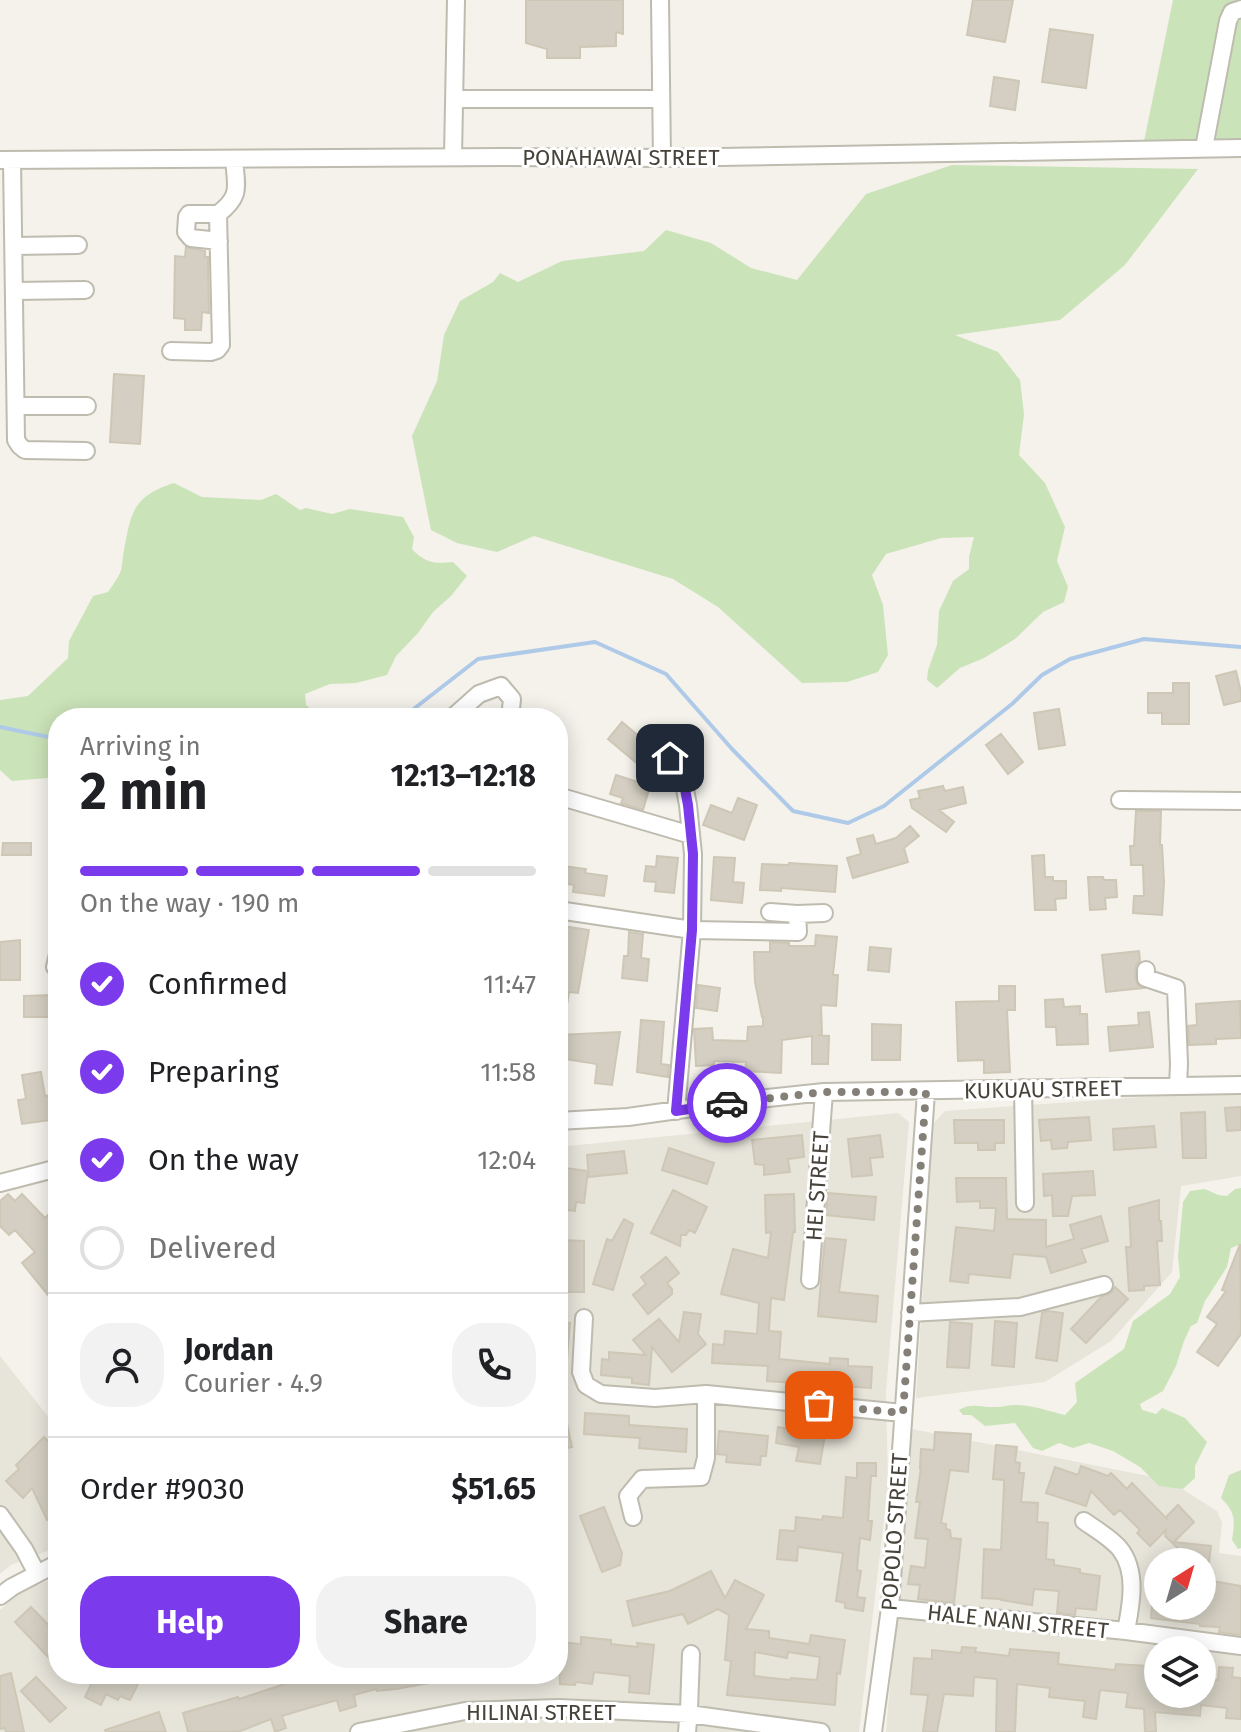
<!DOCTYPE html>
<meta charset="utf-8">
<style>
body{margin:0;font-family:"Fira Sans",sans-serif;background:#f2f2f2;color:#202124;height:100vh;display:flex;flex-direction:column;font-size:30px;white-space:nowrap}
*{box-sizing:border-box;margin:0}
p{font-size:26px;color:#757577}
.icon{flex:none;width:44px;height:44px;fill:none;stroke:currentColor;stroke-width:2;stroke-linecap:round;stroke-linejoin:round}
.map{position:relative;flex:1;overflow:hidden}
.side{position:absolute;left:48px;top:708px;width:520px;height:976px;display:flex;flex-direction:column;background:#fff;border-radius:32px;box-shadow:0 4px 20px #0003}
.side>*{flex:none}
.needle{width:52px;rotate:37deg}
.fabs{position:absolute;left:1144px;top:1548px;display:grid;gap:16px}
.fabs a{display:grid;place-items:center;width:72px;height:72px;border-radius:50%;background:#fff;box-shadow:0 4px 20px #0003;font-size:40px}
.pin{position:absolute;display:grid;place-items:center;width:68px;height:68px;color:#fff;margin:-34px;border-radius:16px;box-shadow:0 4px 12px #0006}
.courier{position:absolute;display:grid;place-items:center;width:80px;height:80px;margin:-40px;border:6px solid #7c3aed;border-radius:50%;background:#fff;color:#222;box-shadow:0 2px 10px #0007}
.overview em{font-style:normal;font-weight:700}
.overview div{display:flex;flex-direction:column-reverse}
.overview{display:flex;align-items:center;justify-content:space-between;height:136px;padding:0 32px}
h1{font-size:52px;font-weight:700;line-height:60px}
.bar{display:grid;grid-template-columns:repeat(4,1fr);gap:12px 8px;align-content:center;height:96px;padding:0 32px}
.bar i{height:10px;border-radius:6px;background:#e0e0e0}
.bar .selected{background:#7c3aed}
.bar p{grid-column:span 4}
.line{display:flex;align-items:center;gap:20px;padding:0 32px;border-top:2px solid #e0e0e0}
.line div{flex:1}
.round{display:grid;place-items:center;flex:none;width:84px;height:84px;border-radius:32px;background:#f2f2f2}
ol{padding:0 32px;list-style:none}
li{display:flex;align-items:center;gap:24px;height:88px}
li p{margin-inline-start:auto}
li .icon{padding:8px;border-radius:50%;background:#7c3aed;color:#fff;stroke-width:4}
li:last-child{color:#757577}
li i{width:44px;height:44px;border:4px solid #e0e0e0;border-radius:50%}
.primary-button{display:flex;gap:16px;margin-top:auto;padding:16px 32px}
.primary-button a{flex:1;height:92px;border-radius:32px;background:#7c3aed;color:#fff;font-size:32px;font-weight:700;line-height:92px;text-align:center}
.primary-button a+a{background:#f2f2f2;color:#202124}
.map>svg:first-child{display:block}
.residential{fill:#e7e4da;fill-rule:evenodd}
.green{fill:#cbe3b9}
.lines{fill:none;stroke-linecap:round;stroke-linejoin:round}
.stream{stroke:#afcae8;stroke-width:4}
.building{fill:#d4cfc2;stroke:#cec7b6;stroke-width:2;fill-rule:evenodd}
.minor-casing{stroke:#bebbaf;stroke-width:20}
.minor{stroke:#fff;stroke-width:16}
.done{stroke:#848078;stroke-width:8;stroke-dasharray:0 14.4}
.route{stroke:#7c3aed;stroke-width:10}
.labels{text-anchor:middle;stroke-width:6;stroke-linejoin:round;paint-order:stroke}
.street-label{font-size:22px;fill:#47433a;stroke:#fff}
</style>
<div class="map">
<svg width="1241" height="1732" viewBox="0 0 1241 1732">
<rect width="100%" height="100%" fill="#f4f2eb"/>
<!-- residential -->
<path class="residential" d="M1241 1090V1176L1181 1186 1172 1272 1111 1341 1045 1382 916 1398 933 1124 945 1111Z
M898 1113 909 1122 886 1391 888 1486 859 1732H0V1610L19 1592 58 1577V1674H558V1147Z
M0 1356 58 1429V1547L11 1565 0 1574Z
M912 1429 1168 1480 1217 1511 1222 1523 1219 1553 1241 1556V1732H886ZM1158 1562H1202V1606H1158ZM1158 1650H1202V1694H1158Z"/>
<!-- green -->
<path class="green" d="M1173 0H1241V142L1143 146Z
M952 165 1198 169 1125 265 1060 320 955 335 998 352 1020 380 1024 414 1019 455 1045 483 1065 527 1057 561 1068 587 1064 602 1043 612 1015 639 984 658 960 668 937 688 927 680 928 670 937 645 939 611 953 581 969 569V557L974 537 941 538 886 554 872 575 883 605 888 655 878 672 847 682 802 683 718 607 673 579 534 536 497 552 457 543 431 530 412 436 437 381 444 335 460 301 493 282 500 273 518 282 562 261 644 251 666 230 711 243 751 268 797 280 866 194Z
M174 483 202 497 261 500 276 494 300 510 306 508 332 514 350 509 403 517 414 537 412 549C425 563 435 564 453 562L467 576 451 596 433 612 418 633 396 656 387 675 356 683 330 684 305 694 306 705 311 709 343 715 345 718H58V777L12 781 0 770V700L28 696 68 658 69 641 93 596 108 592C112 586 116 581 119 575 123 568 122 558 124 550 131 511 134 496 174 483Z
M1241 1188V1244L1231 1248 1227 1267 1205 1301 1197 1323 1191 1326 1184 1341 1176 1366 1163 1391 1140 1404 1142 1410 1156 1414 1162 1408 1185 1418 1207 1442 1195 1466V1478L1183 1489 1159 1486 1140 1467 1113 1451 1089 1443 1073 1448 1059 1443 1042 1451 1033 1448 1015 1423 985 1426 971 1415H963L959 1410C971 1402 983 1408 996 1407 1003 1407 1008 1405 1015 1405 1032 1405 1048 1411 1065 1415L1077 1402 1075 1383 1124 1349 1133 1321 1170 1294 1180 1277 1178 1256 1183 1202 1190 1191 1205 1189 1218 1195 1227 1196 1235 1189Z
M1241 1470V1548L1238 1549 1232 1540C1235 1520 1236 1513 1221 1498L1229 1475Z"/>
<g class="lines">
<!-- stream -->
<path class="stream" d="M402 718 478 659 595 642 666 674 732 749 793 811 848 823 884 806 1012 704 1042 675 1070 659 1144 639 1241 647
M0 727 58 739"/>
</g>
<!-- building -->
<path class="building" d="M526 0H623V34L616 32V46L580 47V58H547V49L526 43Z
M973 0H1013L1005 42 967 35Z
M1050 29 1093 35 1086 88 1042 82Z
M994 77 1019 81 1015 110 990 106Z
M186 247 205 251V257H208L209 313 202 312 201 330H185V319L174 318 175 256 185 257Z
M114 374 144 376 140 444 110 442Z
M1236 671 1241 692V701L1224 705 1216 676Z
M1173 683H1189V724H1162V713H1148V693H1173Z
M1059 709 1065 745 1039 749 1034 713Z
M622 722 660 754 646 771 608 739Z
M1001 734 1023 762 1008 774 986 745Z
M616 775 650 786 643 810 621 803 623 798 610 794Z
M943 786 945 791 963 787 966 803 939 810 954 822 946 832 912 808 910 800 920 798 918 791Z
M738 798 757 805 744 840 703 825 711 805 732 813Z
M1136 811H1161L1160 845H1162L1164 882 1162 915 1133 913 1134 896H1144L1143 865H1131L1130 846H1134Z
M910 826 919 836 904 848 908 862 853 878 847 858 861 854 857 839 873 835 876 844 896 838Z
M3 843H31V855H2Z
M1044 855 1045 877H1053V881H1066V898L1055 899 1056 910H1035L1032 856Z
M657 856 678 858 674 893 655 891 656 882 644 881 646 866 656 867Z
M714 857 735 858 733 882 744 883 742 903 711 900Z
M789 863 837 866 835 892 781 888V891L760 890 762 864 789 865Z
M563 866 586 869 585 873 607 876 604 896 573 892 574 885 561 883Z
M1088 877H1103L1104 880H1116L1117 897 1105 898 1106 909 1090 910Z
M563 926 589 930 578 993 569 992 565 1017H558V958Z
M629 932 643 934 641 958 649 959 647 981 622 978 624 956H628Z
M816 935 837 937 833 975H838L836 1006 821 1005 822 1035H818L829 1036 828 1064H812V1036L782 1040 781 1073 745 1071 746 1062 714 1061V1065L696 1066 694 1029 712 1028 713 1040 747 1041 748 1027 763 1026V1017H762L755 982 754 952H770V942L789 943V946H815Z
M20 940V980H0V942Z
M870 947 891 949 889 972 868 970Z
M1139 951 1140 961 1136 965 1135 978 1138 985 1143 988 1106 992 1102 955Z
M698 985 720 988 717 1011 696 1008Z
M999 986H1015V1010H1007L1010 1072 984 1073V1060L958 1061 956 1002 999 1001Z
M53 995 54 1017H24V996Z
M1063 999 1064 1007 1080 1006V1014H1087L1088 1044 1057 1045 1056 1027H1046L1045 1000Z
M1240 1001 1241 1038 1216 1039V1044L1189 1045 1188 1026 1197 1025 1196 1004Z
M1149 1012 1153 1047 1110 1051 1108 1027 1139 1025 1138 1013Z
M641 1020 664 1022 661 1064 669 1065 668 1077 637 1072Z
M872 1024 901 1025 900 1060H872Z
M620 1032 612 1085 595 1083 597 1064 558 1058V1035Z
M41 1072 45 1096 58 1094V1119L22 1124 18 1100 26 1099 22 1075Z
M1241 1107V1130L1227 1131 1225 1108Z
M1205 1112 1206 1158H1183L1181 1113Z
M1089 1117 1091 1140 1068 1142 1067 1148 1052 1149 1051 1140 1041 1141 1039 1120Z
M954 1120H1004V1143H995V1150H978V1143H955Z
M1154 1126 1156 1147 1114 1150 1113 1129Z
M802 1135 804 1157 788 1159 790 1172 764 1175V1165L755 1164 752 1140Z
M880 1135 883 1157 870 1158 872 1175 852 1177 848 1139Z
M669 1148 714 1163 707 1184 662 1170Z
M624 1151 627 1173 589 1177 587 1155Z
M558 1167 588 1171 584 1203 576 1202 575 1211 558 1209Z
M1093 1171 1095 1195 1072 1196 1068 1216H1053L1052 1195 1044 1196 1043 1174Z
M956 1178H1006L1007 1219 1046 1220V1247L1074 1239 1070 1225 1101 1216 1108 1241 1081 1249 1086 1262 1051 1273 1046 1257 1013 1254 1010 1278 969 1274 968 1283 950 1281 956 1227 994 1231 996 1208H980V1201L957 1202Z
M673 1190 707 1207 695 1233 689 1230 686 1235H681L680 1246 651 1233Z
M828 1193 876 1197 874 1220 826 1215Z
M8 1194 15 1201 22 1194 45 1218 49 1214 58 1224V1238L52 1245 58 1252V1287L48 1295 22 1263 35 1252 15 1230 9 1235 0 1226V1201Z
M794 1194 795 1232H793L784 1300 771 1298 769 1331 781 1332 779 1359 830 1364V1358L848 1359V1366L872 1367 871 1388 767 1381 768 1366 712 1363 713 1344 724 1345 725 1331 757 1334 759 1303 721 1294 733 1249 768 1258 771 1232 766 1233 765 1195Z
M1159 1200V1221H1161L1162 1241H1157L1160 1285 1144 1286V1290L1129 1291 1126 1247H1131L1129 1208Z
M624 1219 633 1224 613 1290 593 1284 607 1239 612 1241Z
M825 1238 846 1240 839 1292 878 1296 876 1322 818 1316Z
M560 1240 584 1241V1292H562V1284H558Z
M1240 1244 1241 1334 1218 1366 1197 1352 1217 1324 1207 1317 1226 1291 1222 1290Z
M666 1257 679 1273 667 1283 672 1289V1294L648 1314 633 1295 646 1284 641 1277Z
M1115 1287 1128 1299 1086 1343 1071 1329 1101 1297 1111 1293Z
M1047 1311 1063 1313 1057 1361 1036 1358 1042 1313Z
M684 1312 701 1314 698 1334 706 1344 672 1372 652 1347 649 1385 632 1383V1378L601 1375 602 1359 609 1360V1352L646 1355 633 1340 659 1319 679 1342Z
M995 1321 1017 1323 1014 1367 992 1365Z
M558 1322 570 1323 567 1359H558Z
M950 1322 972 1324 969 1368 947 1367Z
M558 1405H563L572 1447 558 1450Z
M585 1413 629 1416V1425L687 1429 686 1452 639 1448 640 1438 584 1434Z
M778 1427 825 1435 820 1464 796 1461 799 1447 776 1443Z
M719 1431 768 1436 766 1456H761L760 1465 726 1462 727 1455 717 1454Z
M935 1432 971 1434 968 1472 950 1470 941 1523 946 1524V1529L950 1530 951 1538 961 1539 954 1603 918 1599 920 1585 908 1584 911 1566 925 1568 928 1539 915 1538 920 1502H916L921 1468H920L921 1449 934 1450Z
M44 1437 58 1452V1515L47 1520 32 1488 23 1498 6 1481 19 1469 16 1465Z
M996 1445 1017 1447 1015 1462 1020 1463 1019 1473H1024L1021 1502 1038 1503 1037 1522 1048 1523 1046 1559 1054 1560V1565L1080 1569V1573L1100 1576 1096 1610 1076 1608 1075 1615 1057 1613 1059 1591 1034 1589 1032 1605 1001 1600V1599L982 1598 984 1549 1001 1550 1004 1486V1480L993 1479Z
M857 1463H876V1476H871L868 1521H872L870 1540 860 1538 857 1570 861 1571 857 1597 865 1598 863 1611 845 1608V1603L836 1601 843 1553 798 1547 797 1561 777 1559 780 1530 795 1531 796 1517 822 1520 823 1516 843 1518 846 1477 857 1478Z
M1081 1466 1108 1476 1111 1473 1127 1489 1132 1483 1167 1519V1516L1178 1505 1194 1522 1174 1542 1211 1546 1209 1562H1192L1165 1536 1166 1530 1150 1546 1137 1533 1140 1530 1120 1510 1114 1515 1091 1491 1086 1506 1046 1493 1055 1467 1078 1475Z
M604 1507 622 1553 620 1565 602 1572 580 1516Z
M711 1571 725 1598 735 1580 764 1595 746 1629 769 1631V1638L809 1644 811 1635 845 1640 840 1674 837 1673 835 1705 727 1695 731 1661 725 1660 729 1615 718 1609 688 1624 683 1614 633 1626 627 1601 670 1591ZM755 1652 787 1658 788 1652 820 1657 817 1680 791 1678 790 1680 754 1676Z
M1202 1579 1241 1586V1635L1219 1632 1220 1627 1200 1626V1624L1151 1618 1152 1606H1202Z
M31 1607 58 1635V1649L49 1658 15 1622Z
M581 1637 611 1640V1644L638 1647 637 1643 654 1645 649 1694 629 1692 630 1676 594 1672 592 1684 576 1682 575 1685 560 1684 558 1642 581 1644Z
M962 1647 976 1648 975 1652 1009 1656 1010 1649 1059 1653 1058 1664 1085 1667 1115 1670 1116 1664 1148 1666 1147 1676 1158 1677V1694H1202V1679L1218 1680 1219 1667 1233 1668 1232 1677 1241 1678V1719L1226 1718 1227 1708 1201 1705 1200 1716 1155 1712 1156 1732H1145L1144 1709 1126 1707 1128 1693 1100 1690 1096 1719 1083 1717 1085 1701 1049 1697 1050 1688 1017 1684 1015 1732H996L997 1679 974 1677 973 1696 944 1694 937 1732H923L928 1695 911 1694 914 1658 932 1659V1650L961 1653Z
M11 1673 18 1704 24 1732H6L5 1728 0 1729V1676Z
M96 1674H143L130 1700 120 1696 118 1700 106 1694 101 1705 85 1697Z
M308 1674H445L446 1680 396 1689 377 1691 376 1689 354 1695 356 1706 340 1711 337 1700 305 1709 282 1716 286 1728 275 1732 271 1719 238 1732H188L183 1713 238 1697 239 1699 297 1680 296 1677Z
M36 1677 66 1708 50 1722 21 1691Z
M159 1712 166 1732H106L105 1730Z"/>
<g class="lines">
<!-- minor casing -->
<g class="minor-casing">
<path id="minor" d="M660 0 662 158
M454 99H661
M1204 148 1228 21 1232 12 1241 9
M453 157 456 0
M0 160 503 157 662 158 1241 148
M12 160 16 440 20 446 25 450 86 451
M218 214H189L187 217 186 232 191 238 219 241
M14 246 78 245
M14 291 85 290
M171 351 211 352 217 350 221 345 218 214C242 196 236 186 234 159
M16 406H87
M452 718 479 694 501 686 512 699 510 718
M670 758 684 784 688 805 693 854 692 930 676 1111
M558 796 691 835
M1120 800 1241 801
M558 910 692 930 798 932 797 914
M770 912 797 914 824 913
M55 967 58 954
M1146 970V978L1176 988 1179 1064 1178 1086
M1023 1088 1025 1203
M558 1121 628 1117 749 1100 824 1092 1241 1085
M0 1183 58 1168
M810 1280 824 1092
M910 1313 1020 1307 1104 1285
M584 1318 581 1372 586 1385 601 1394 655 1398 706 1394 903 1413
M0 1515 24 1549 37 1574
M633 1517 628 1496 642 1479 701 1477 706 1458V1394
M1084 1521C1095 1529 1111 1538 1120 1549 1138 1572 1131 1605 1126 1631
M0 1596 12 1587 58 1563
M890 1608 1126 1631 1241 1646
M359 1732 465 1711 559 1708 689 1714 821 1732
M687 1732 689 1710 691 1654
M873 1732 890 1608 926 1092"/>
</g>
<!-- minor -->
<use href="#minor" class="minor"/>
</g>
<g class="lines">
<!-- done -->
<path class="done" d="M727 1103 824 1092H926L903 1413 819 1405"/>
<!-- route -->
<path class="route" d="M670 758 684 784 688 805 693 854 692 930 676 1111 727 1103"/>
</g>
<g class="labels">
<!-- street labels -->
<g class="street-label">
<text x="621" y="165">PONAHAWAI STREET</text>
<text transform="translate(1043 1089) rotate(-1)" y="8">KUKUAU STREET</text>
<text transform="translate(817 1186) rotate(-86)" y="8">HEI STREET</text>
<text transform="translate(894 1532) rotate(-86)" y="8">POPOLO STREET</text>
<text transform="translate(1018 1621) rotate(6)" y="8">HALE NANI STREET</text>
<text x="541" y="1720">HILINAI STREET</text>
</g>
</g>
</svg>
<div class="fabs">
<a><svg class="needle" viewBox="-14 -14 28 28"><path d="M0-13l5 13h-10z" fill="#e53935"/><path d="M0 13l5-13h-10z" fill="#757577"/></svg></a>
<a><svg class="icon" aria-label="layers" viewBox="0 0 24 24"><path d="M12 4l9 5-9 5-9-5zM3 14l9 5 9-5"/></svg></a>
</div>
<div class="pin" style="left:819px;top:1405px;background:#ea580c"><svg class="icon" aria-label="bag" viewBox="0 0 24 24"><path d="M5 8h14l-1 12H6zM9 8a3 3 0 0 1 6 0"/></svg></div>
<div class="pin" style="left:670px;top:758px;background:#1f2937"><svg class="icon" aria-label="home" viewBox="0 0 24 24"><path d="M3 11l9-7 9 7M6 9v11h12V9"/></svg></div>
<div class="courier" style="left:727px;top:1103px"><svg class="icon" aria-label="car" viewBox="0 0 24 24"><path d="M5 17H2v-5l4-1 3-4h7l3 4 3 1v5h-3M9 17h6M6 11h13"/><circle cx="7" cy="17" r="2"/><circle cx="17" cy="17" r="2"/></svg></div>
<section class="side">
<div class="overview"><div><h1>2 min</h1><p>Arriving in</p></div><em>12:13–12:18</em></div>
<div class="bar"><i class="selected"></i><i class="selected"></i><i class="selected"></i><i></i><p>On the way · 190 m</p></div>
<ol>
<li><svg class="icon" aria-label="check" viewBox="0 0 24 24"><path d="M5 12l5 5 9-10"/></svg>Confirmed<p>11:47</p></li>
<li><svg class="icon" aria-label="check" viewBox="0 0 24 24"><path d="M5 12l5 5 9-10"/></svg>Preparing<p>11:58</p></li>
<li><svg class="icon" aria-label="check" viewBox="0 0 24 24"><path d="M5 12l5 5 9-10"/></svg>On the way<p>12:04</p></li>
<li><i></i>Delivered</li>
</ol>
<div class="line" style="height:144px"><a class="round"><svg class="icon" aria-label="person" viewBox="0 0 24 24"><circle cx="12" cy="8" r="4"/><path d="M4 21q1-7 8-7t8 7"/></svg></a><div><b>Jordan</b><p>Courier · 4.9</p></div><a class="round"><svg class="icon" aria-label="phone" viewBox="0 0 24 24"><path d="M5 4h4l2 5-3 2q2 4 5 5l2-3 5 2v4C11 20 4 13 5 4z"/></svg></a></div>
<div class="line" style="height:104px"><div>Order #9030</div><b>$51.65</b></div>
<div class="primary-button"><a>Help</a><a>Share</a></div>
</section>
</div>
